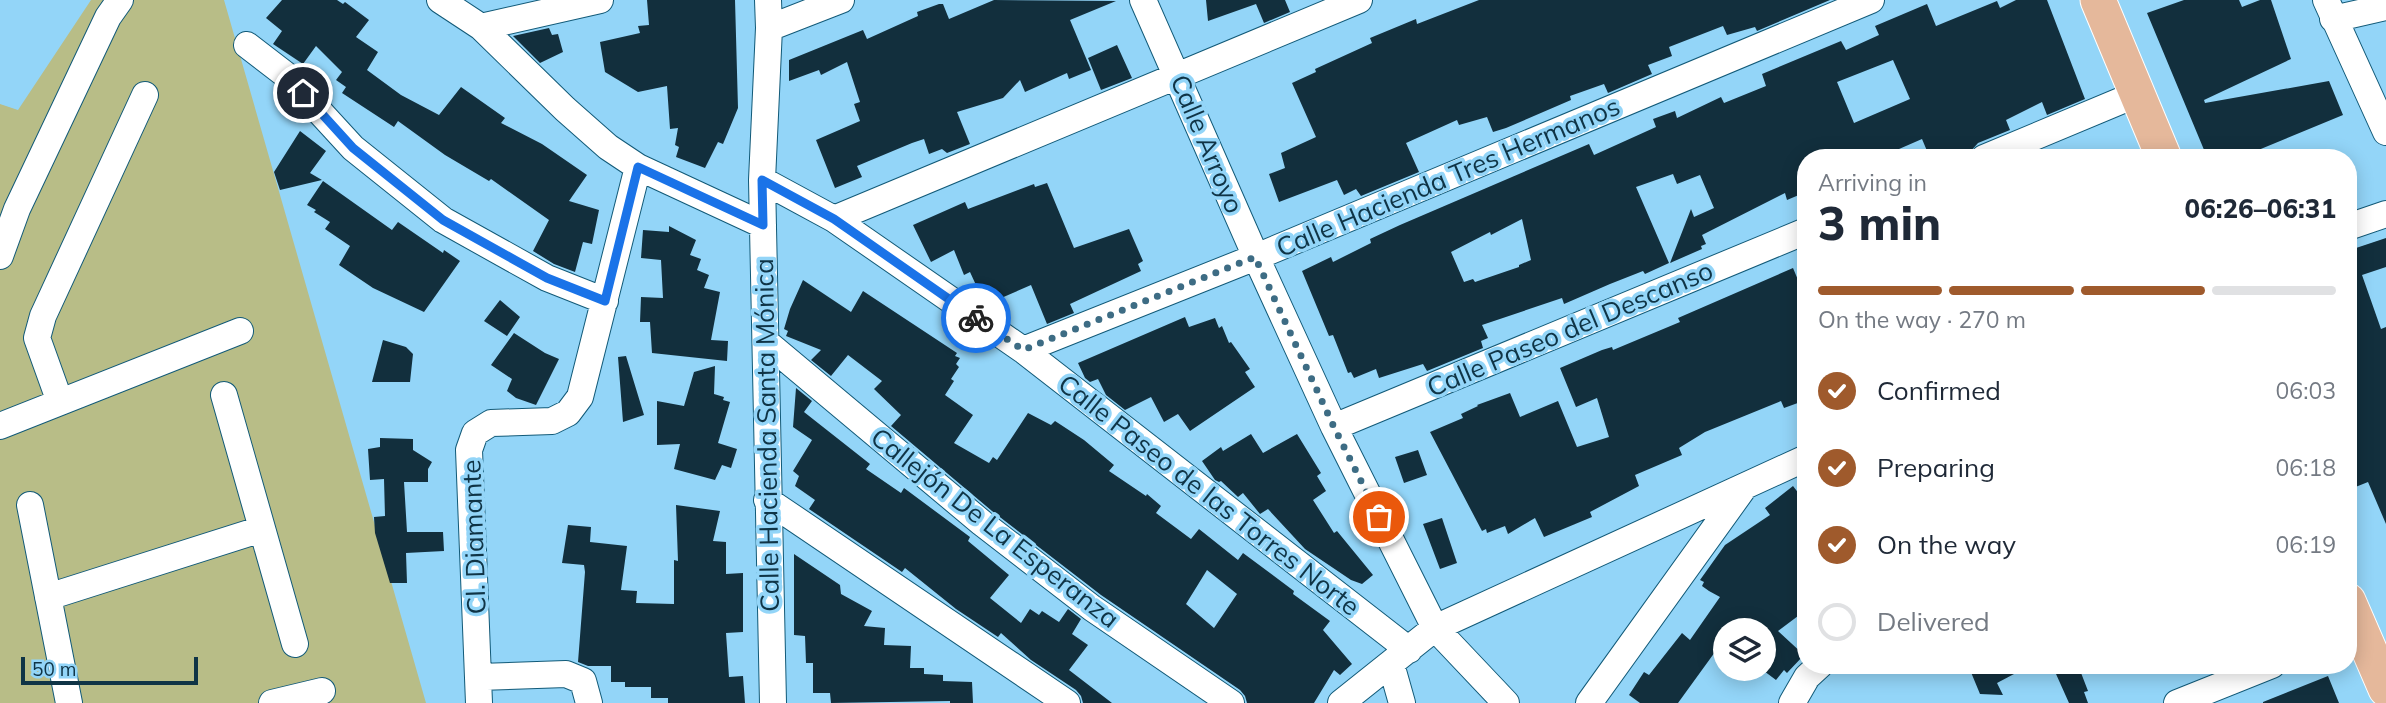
<!DOCTYPE html>
<meta charset="utf-8">
<style>
body{margin:0;font-family:Mulish,sans-serif;background:#f2f2f3;color:#1f2937;height:100vh;display:flex;flex-direction:column;font-size:26px;white-space:nowrap}
*{box-sizing:border-box;margin:0}
p{font-size:23px;color:#747a83}
.icon{flex:none;width:38px;height:38px;fill:none;stroke:currentColor;stroke-width:2;stroke-linecap:round;stroke-linejoin:round}
.map{position:relative;flex:1;overflow:hidden}
.panel{position:absolute;left:1797px;top:149px;width:560px;height:525px;display:flex;flex-direction:column;background:#fff;border-radius:28px;box-shadow:0 4px 18px #0003}
.panel>*{flex:none}
.fabs{position:absolute;left:1713px;top:618px;display:grid;gap:14px}
.fabs a{display:grid;place-items:center;width:63px;height:63px;border-radius:50%;background:#fff;box-shadow:0 4px 18px #0003;font-size:35px}
.scale{position:absolute;left:21px;bottom:18px;width:177px;box-sizing:border-box;padding-left:7px;border:4px solid #0f3446;border-top:0;font-size:19px;line-height:24px;white-space:nowrap;color:#0f3446;-webkit-text-stroke:5px #93d5f8;paint-order:stroke}
.pin{position:absolute;display:grid;place-items:center;width:60px;height:60px;color:#fff;margin:-30px;border:4px solid #fff;border-radius:50%;box-shadow:0 2px 7px #0007}
.courier{position:absolute;display:grid;place-items:center;width:70px;height:70px;margin:-35px;border:5px solid #1a73e8;border-radius:50%;background:#fff;color:#222;box-shadow:0 2px 9px #0007}
.summary em{font-style:normal;font-weight:800}
.summary div{display:flex;flex-direction:column-reverse}
.summary{display:flex;align-items:center;justify-content:space-between;height:119px;padding:0 21px}
h1{font-size:46px;font-weight:800;line-height:52px}
.bar{display:grid;grid-template-columns:repeat(4,1fr);gap:10px 7px;align-content:center;height:84px;padding:0 21px}
.bar i{height:9px;border-radius:5px;background:#e0e1e3}
.bar .selected{background:#9f5a2c}
.bar p{grid-column:span 4}
ol{padding:0 21px;list-style:none}
li{display:flex;align-items:center;gap:21px;height:77px}
li p{margin-inline-start:auto}
li .icon{padding:7px;border-radius:50%;background:#9f5a2c;color:#fff;stroke-width:4}
li:last-child{color:#747a83}
li i{width:38px;height:38px;border:4px solid #e0e1e3;border-radius:50%}
.map>svg:first-child{display:block}
.green{fill:#b8bd87}
.building{fill:#122f3d;fill-rule:evenodd}
.lines{fill:none;stroke-linecap:round;stroke-linejoin:round}
.minor-casing{stroke:#125a78;stroke-width:28}
.major-casing{stroke:#fff;stroke-width:37}
.minor{stroke:#fff;stroke-width:26}
.major{stroke:#e5b89b;stroke-width:35}
.done{stroke:#3d6c84;stroke-width:7;stroke-dasharray:0 12.6}
.route{stroke:#1a73e8;stroke-width:9}
.labels{text-anchor:middle;stroke-width:7;stroke-linejoin:round;paint-order:stroke}
.street-label{font-size:26px;fill:#0f3446;stroke:#93d5f8}
</style>
<div class="map">
<svg width="2386" height="703" viewBox="0 0 2386 703">
<rect width="100%" height="100%" fill="#93d5f8"/>
<!-- green -->
<path class="green" d="M91 0H224L426 703H0V104L18 110Z"/>
<!-- building -->
<path class="building" d="M282 0H337L343 4 345 2 369 20 356 37 378 52 367 70 401 95 439 115 461 87 505 118 501 123 542 144 587 175 569 201 599 210 592 244 583 242 575 272 554 264 533 251 549 220 491 179 489 181 445 155 398 121 394 127 342 93 346 87 336 80 342 72 316 46 303 64 273 44 282 31 266 18Z
M647 0H735L738 108 723 144 718 142 705 168 676 157 679 147 675 145 678 128 670 129 667 86 638 92 605 72 600 42 640 33 638 26 649 25Z
M994 0 1116 1 1070 20 1091 70 1069 79 1067 73 1025 92 1020 80 1003 98 957 112 970 144 947 153 942 149 929 154 924 139 912 143 857 166 862 177 835 188 816 140 860 121 854 104 860 102 847 62 821 75 819 70 789 81V60L863 30 867 39 918 16 917 12 939 4H943L949 19Z
M1206 0H1285L1290 12 1264 23 1256 4 1208 21Z
M1479 0H1830L1757 31 1755 27 1727 35 1723 26 1669 47 1672 56 1648 65 1652 74 1608 93 1604 84 1570 96 1571 100 1506 128 1493 132 1487 117 1459 125 1457 120 1406 143 1419 172 1361 196 1356 189 1344 195 1337 180 1279 202 1269 174 1285 168 1281 153 1316 137 1292 83 1316 72 1315 69 1372 43 1370 38 1416 19 1417 24Z
M2016 0H2047L2085 99 2047 115 2042 102 2006 120 2010 130 1978 143 1970 152 1957 158H1930L1922 139 1883 156 1882 152 1869 158H1806V192L1787 200 1785 193 1702 235 1706 244 1701 246 1702 249 1670 263 1691 209 1694 217 1714 208 1700 175 1677 184 1673 174 1636 187 1669 263 1645 274 1643 271 1610 284 1564 304 1562 298 1482 325 1488 338 1481 341 1483 348 1427 371 1423 364 1379 378 1376 369 1354 378 1351 372 1348 373 1333 335 1329 336 1302 271 1331 257 1333 262 1371 243 1370 239 1400 225 1589 144 1594 155 1656 127 1653 119 1675 111 1677 118 1721 97 1724 103 1766 86 1762 74 1841 41 1846 50 1879 35 1875 26 1927 4 1936 26 1997 1 2000 8ZM1893 60 1910 99 1854 123 1837 82ZM1522 219 1531 260 1519 265V267L1475 282 1473 279 1464 282 1451 252 1490 232 1491 235Z
M2184 0H2239L2242 7 2260 0H2271L2291 59 2204 100 2205 103 2329 81 2343 115 2239 158 2207 157 2147 13Z
M549 28 552 35 558 34 563 52 540 63 513 36Z
M1117 45 1132 78 1101 90 1088 58Z
M300 131 326 151 310 173 322 180 280 190 274 172Z
M323 181 392 230 398 222 443 253 444 250 460 261 424 312 373 288 339 265 350 246 325 229 330 222 314 212 316 210 307 205Z
M1047 183 1074 248 1129 229 1143 261 1138 264 1141 271 1070 304 1074 313 1047 324 1031 285 992 302 988 292 981 296 970 272 964 275 954 250 931 262 913 225 965 202 968 209 1034 184 1035 187Z
M669 226 696 240 690 255 701 259 697 270 709 275 704 288 720 292 711 340 728 341 727 361 652 353 650 322H640L641 297 663 298 661 260 641 258 643 230 669 232Z
M2386 238V267L2362 275 2381 329 2386 327V524L2368 482 2348 490V327L2357 326 2348 306V244H2351L2353 249Z
M1793 268 1806 299V400L1784 408 1781 401 1705 432 1679 448 1682 455 1635 475 1639 486 1590 512 1592 517 1544 537 1535 518 1508 534 1505 526 1487 533 1486 529 1482 531 1430 432 1463 418 1461 414 1478 406 1477 405 1510 393 1520 417 1558 401 1577 447 1609 437 1597 398 1576 407 1560 368 1602 350 1612 347 1613 350 1680 322 1678 318Z
M803 280 851 312 863 291 957 353 955 356 960 358 956 364 959 367 951 379 954 381 945 395 973 415 954 443 989 463 993 457 997 460 1028 413 1051 425 1055 421 1084 440 1114 465 1109 471 1146 496 1147 494 1161 506 1156 513 1191 539 1199 529 1238 560 1243 553 1294 591 1293 594 1330 621 1323 630 1352 664 1340 675 1334 670 1314 703H1247L1245 696 1240 690 1101 595 992 511 891 426 901 415 874 389 882 381 848 355 831 376 811 360 821 350 786 336 788 331 784 329 790 309ZM1207 570 1237 594 1214 628 1186 604Z
M500 300 520 317 507 336 484 321Z
M1185 317 1189 327 1215 318 1219 328 1222 326 1229 343 1231 342 1250 369 1245 372 1255 387 1190 431 1178 414 1164 422 1151 397 1125 410 1106 395 1098 379 1090 382 1085 378 1078 363Z
M514 333 545 353 559 359 536 405 516 398 507 391 512 379 491 365Z
M383 340 406 347 413 354 410 382H372Z
M626 356 644 415 623 422 618 357Z
M715 366 714 394 724 397 723 400 730 402 718 443 737 449 731 468 722 465 715 480 674 469 680 444 657 445V401L684 406 694 372Z
M796 388 812 401 804 412 870 464 866 469 901 493 904 488 970 537 968 541 1009 575 990 598 1021 623 1030 609 1039 615 1042 611 1059 622 1068 609 1081 619 1072 634 1088 645 1069 670 1112 703H1083L1081 696 1076 690 1031 660 1001 633 998 637 956 609 905 568 902 572 809 509 815 500 795 486 799 476 793 471 812 440 793 427Z
M1251 434 1263 453 1297 434 1321 473 1317 476 1326 491 1313 500 1334 533 1337 531 1373 575 1362 584 1351 580 1305 549 1268 509 1260 514 1243 493 1238 497 1221 481 1219 482 1215 480 1202 461 1221 447 1223 451Z
M380 438 413 439V450L432 462 428 469V482H404L407 532H443L444 551 406 553 407 583H390L375 533 374 517 385 516 384 479 370 480 368 449 380 447Z
M1418 450 1427 475 1404 483 1395 457Z
M1793 486 1806 503V610L1778 631 1804 655 1787 673 1784 670 1776 680 1764 671V630H1726V660L1715 652 1678 703H1640L1629 695 1644 672 1649 675 1682 633 1690 640 1720 597 1709 591 1702 586 1704 582 1700 580 1725 545 1770 515 1765 508Z
M676 505 720 511 713 541 726 542V574L743 573V632L726 633 729 677 743 676 745 703H668V698H651V687H625V682H611V666H588L578 662 585 572 584 565 562 563 568 525 591 527 590 542 627 546 621 590 637 591 636 603 674 604V560L678 561Z
M1442 518 1457 563 1440 569 1423 524Z
M794 554 840 585 841 594 872 611 864 626 885 628 884 645 911 646 910 668H924V674L943 675V681L972 682 973 703H950V701L831 703 830 693H813V663H806L805 636 794 635Z
M1968 665H2031L1997 683 2003 695 1980 694Z
M2052 665H2078L2088 691 2084 692 2088 703H2069Z
M2328 676 2339 703H2263V702Z"/>
<g class="lines">
<!-- minor casing -->
<g class="minor-casing">
<path id="minor" d="M440 0 481 27 565 109 608 147 638 167 763 225
M768 0 769 28 762 180 773 703
M1143 0 1256 257 1334 427 1435 628 1506 703
M2326 0 2386 132
M2333 19 2386 7
M481 27 600 0
M769 28 841 0
M247 45 286 75 353 148 443 220 547 278 605 301
M1984 158 2137 94
M762 180 834 219 1023 350 1409 650
M834 219 1359 0
M2348 227 2386 214
M0 256 17 209 108 17 120 0
M767 343 982 523 1092 608 1231 703
M1023 350 1256 257 1871 0
M224 395 295 644
M60 402 37 338 43 316 145 95
M0 426 240 331
M1334 427 1806 231
M767 500 1067 703
M30 505 69 703
M48 597 262 529
M1391 664 1402 703
M479 677 566 674 583 681 589 703
M272 703 322 691
M479 703 469 450 475 433 491 423 552 421 568 413 580 397 638 167
M1341 703 1435 628 1806 458
M1589 703 1745 486
M1792 703 1807 677 1820 665
M2177 703 2272 665"/>
</g>
<!-- major casing -->
<g class="major-casing">
<path id="major" d="M2098 0 2164 158
M2348 601 2386 689"/>
</g>
<!-- minor -->
<use href="#minor" class="minor"/>
<!-- major -->
<use href="#major" class="major"/>
</g>
<g class="lines">
<!-- done -->
<path class="done" d="M976 318 1023 350 1255 257 1334 427 1379 517"/>
<!-- route -->
<path class="route" d="M303 93 353 148 443 220 547 278 605 301 638 167 763 225 762 180 834 219 976 318"/>
</g>
<g class="labels">
<!-- street labels -->
<g class="street-label">
<text transform="translate(1207 144) rotate(67)" y="9">Calle Arroyo</text>
<text transform="translate(1448 177) rotate(-23)" y="9">Calle Hacienda Tres Hermanos</text>
<text transform="translate(1570 329) rotate(-23)" y="9">Calle Paseo del Descanso</text>
<text transform="translate(767 435) rotate(-91)" y="9">Calle Hacienda Santa Mónica</text>
<text transform="translate(1209 495) rotate(38)" y="9">Calle Paseo de las Torres Norte</text>
<text transform="translate(995 528) rotate(38)" y="9">Callejón De La Esperanza</text>
<text transform="translate(474 537) rotate(-92)" y="9">Cl. Diamante</text>
</g>
</g>
</svg>
<div class="fabs">
<a><svg class="icon" aria-label="layers" viewBox="0 0 24 24"><path d="M12 4l9 5-9 5-9-5zM3 14l9 5 9-5"/></svg></a>
</div>
<div class="scale">50 m</div>
<div class="pin" style="left:1379px;top:517px;background:#ea580c"><svg class="icon" aria-label="bag" viewBox="0 0 24 24"><path d="M5 8h14l-1 12H6zM9 8a3 3 0 0 1 6 0"/></svg></div>
<div class="pin" style="left:303px;top:93px;background:#1f2937"><svg class="icon" aria-label="home" viewBox="0 0 24 24"><path d="M3 11l9-7 9 7M6 9v11h12V9"/></svg></div>
<div class="courier" style="left:976px;top:318px"><svg class="icon" aria-label="bike" viewBox="0 0 24 24"><circle cx="6" cy="16" r="4"/><circle cx="18" cy="16" r="4"/><path d="M6 16l4-8h5l3 8M10 8l3 8H6M13 5h3"/></svg></div>
<section class="panel">
<div class="summary"><div><h1>3 min</h1><p>Arriving in</p></div><em>06:26–06:31</em></div>
<div class="bar"><i class="selected"></i><i class="selected"></i><i class="selected"></i><i></i><p>On the way · 270 m</p></div>
<ol>
<li><svg class="icon" aria-label="check" viewBox="0 0 24 24"><path d="M5 12l5 5 9-10"/></svg>Confirmed<p>06:03</p></li>
<li><svg class="icon" aria-label="check" viewBox="0 0 24 24"><path d="M5 12l5 5 9-10"/></svg>Preparing<p>06:18</p></li>
<li><svg class="icon" aria-label="check" viewBox="0 0 24 24"><path d="M5 12l5 5 9-10"/></svg>On the way<p>06:19</p></li>
<li><i></i>Delivered</li>
</ol>
</section>
</div>
